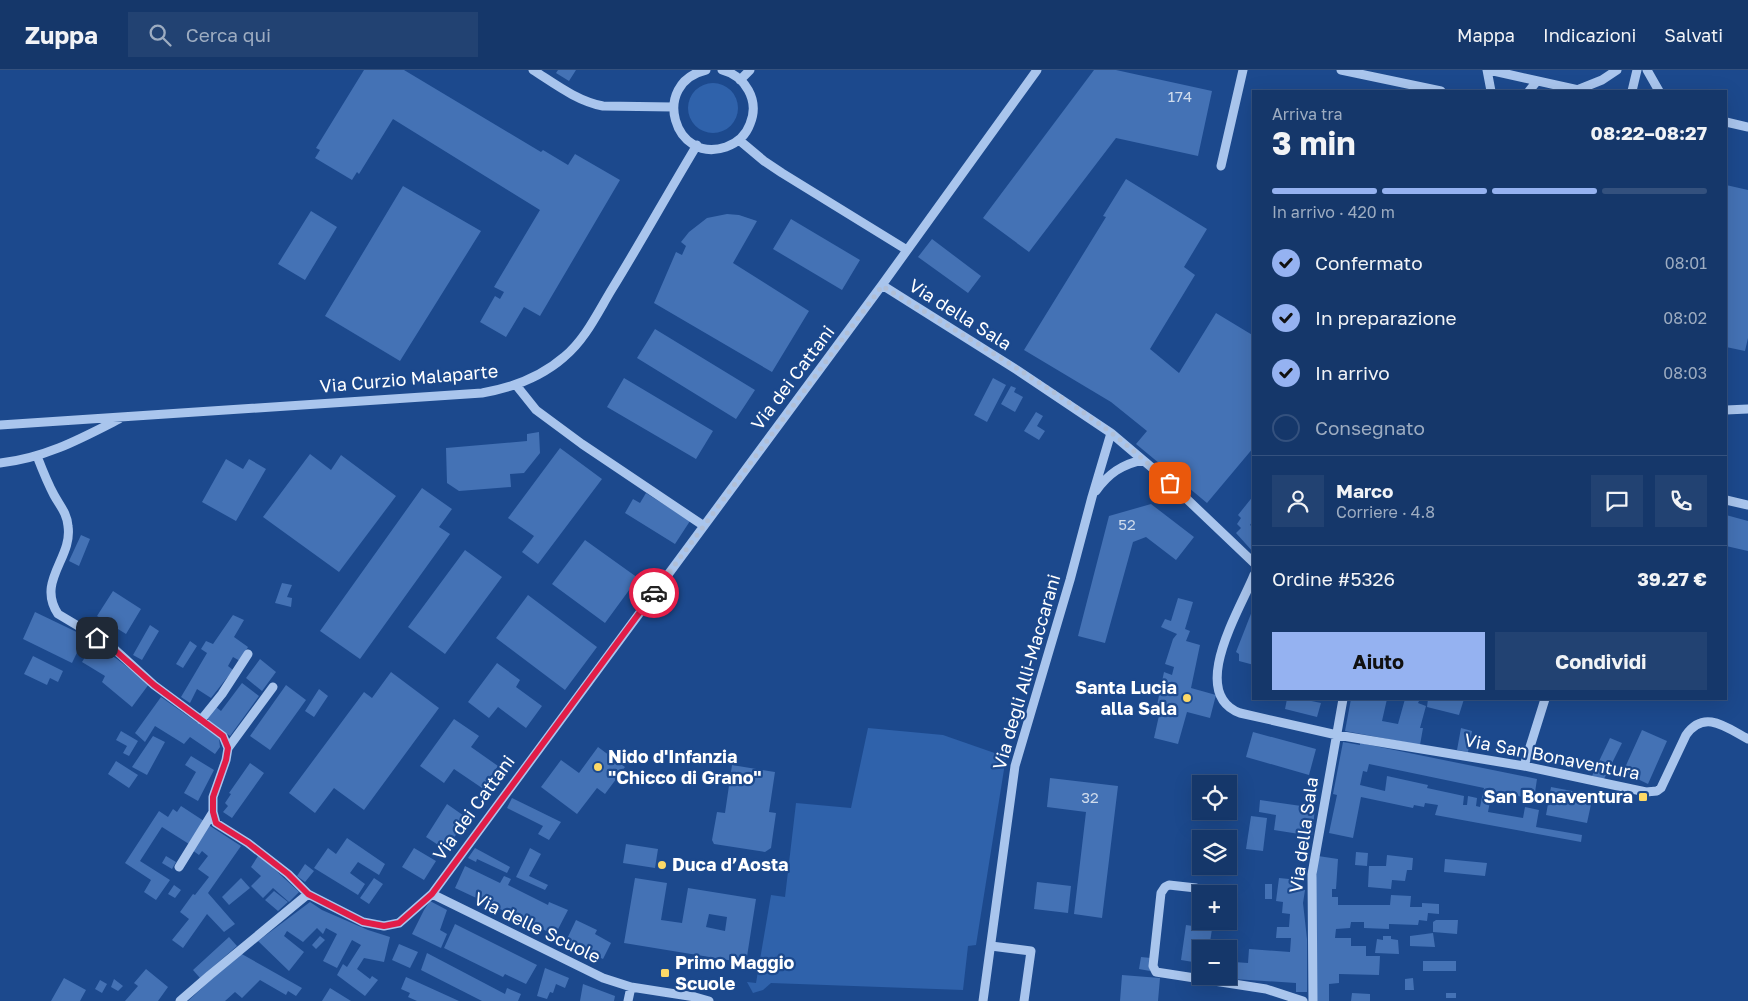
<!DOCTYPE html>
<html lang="it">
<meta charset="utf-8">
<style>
body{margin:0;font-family:"Golos Text",sans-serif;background:#224272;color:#f1f3f6;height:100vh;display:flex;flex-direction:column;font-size:19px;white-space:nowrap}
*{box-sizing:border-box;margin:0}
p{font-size:16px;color:#9dacc1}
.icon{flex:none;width:28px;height:28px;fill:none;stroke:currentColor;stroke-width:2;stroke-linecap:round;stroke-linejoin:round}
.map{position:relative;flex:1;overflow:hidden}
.sheet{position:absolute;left:1252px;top:20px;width:475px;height:610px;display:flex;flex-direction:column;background:#15376a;border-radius:0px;box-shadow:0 5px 20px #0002,0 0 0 1px #34517e}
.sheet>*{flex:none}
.fabs{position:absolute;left:1192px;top:705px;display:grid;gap:10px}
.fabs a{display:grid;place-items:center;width:45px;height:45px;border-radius:0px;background:#15376a;box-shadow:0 5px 20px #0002,0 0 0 1px #34517e;font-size:25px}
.pin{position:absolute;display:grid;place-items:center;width:42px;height:42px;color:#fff;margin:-21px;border-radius:10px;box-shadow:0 2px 8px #0006}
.courier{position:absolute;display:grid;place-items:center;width:50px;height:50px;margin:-25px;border:4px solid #e11d48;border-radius:50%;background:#fff;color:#222;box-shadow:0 1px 6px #0007}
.overview em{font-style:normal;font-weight:700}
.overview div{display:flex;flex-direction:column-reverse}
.overview{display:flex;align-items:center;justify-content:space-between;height:85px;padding:0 20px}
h1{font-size:32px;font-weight:700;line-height:38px}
.bar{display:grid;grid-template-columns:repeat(4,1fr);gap:8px 5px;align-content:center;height:60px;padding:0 20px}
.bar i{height:6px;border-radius:4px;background:#34517e}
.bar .current{background:#95b2f1}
.bar p{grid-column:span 4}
.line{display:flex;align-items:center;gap:12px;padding:0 20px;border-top:1px solid #34517e}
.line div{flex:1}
.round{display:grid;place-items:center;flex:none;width:52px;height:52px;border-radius:0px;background:#224272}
ol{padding:0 20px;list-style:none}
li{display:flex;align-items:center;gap:15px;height:55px}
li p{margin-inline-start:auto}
li .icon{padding:5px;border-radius:50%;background:#95b2f1;color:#111;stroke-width:4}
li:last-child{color:#9dacc1}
li i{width:28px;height:28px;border:2px solid #34517e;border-radius:50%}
.button{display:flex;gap:10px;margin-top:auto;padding:10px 20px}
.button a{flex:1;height:58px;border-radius:0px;background:#95b2f1;color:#111;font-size:20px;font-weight:700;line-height:58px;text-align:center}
.button a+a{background:#224272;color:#f1f3f6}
header{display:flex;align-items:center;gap:30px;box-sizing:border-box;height:70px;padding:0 25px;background:#15376a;border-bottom:1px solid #34517e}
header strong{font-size:24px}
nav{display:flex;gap:28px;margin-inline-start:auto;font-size:18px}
.search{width:350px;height:45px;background:#224272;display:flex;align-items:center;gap:12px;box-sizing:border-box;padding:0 18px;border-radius:0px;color:#9dacc1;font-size:19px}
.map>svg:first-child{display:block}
.green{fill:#2f62ab}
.building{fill:#4472b5;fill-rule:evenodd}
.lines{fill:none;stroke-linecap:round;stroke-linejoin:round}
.minor{stroke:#a9c5ed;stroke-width:9}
.done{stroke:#b0bfd7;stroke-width:5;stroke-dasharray:0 9}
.route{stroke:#e11d48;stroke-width:6}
.poi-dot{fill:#fdd967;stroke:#1c498d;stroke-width:2}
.labels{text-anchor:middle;stroke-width:4.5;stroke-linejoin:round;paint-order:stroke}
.number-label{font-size:15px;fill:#d0dcec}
.street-label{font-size:18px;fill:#fff;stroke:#1c498d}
.poi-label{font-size:18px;font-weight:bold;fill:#fff;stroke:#1c498d;text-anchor:start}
</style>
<header>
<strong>Zuppa</strong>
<div class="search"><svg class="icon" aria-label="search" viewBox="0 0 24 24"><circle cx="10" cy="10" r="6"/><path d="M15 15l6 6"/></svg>Cerca qui</div>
<nav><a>Mappa</a><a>Indicazioni</a><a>Salvati</a></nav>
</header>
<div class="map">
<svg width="1748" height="931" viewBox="0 0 1748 931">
<rect width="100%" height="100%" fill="#1c498d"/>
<!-- green -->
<path class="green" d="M688 38a25 25 0 1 1 50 0a25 25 0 1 1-50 0Z
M868 658 943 665 1006 687 976 875 968 876 963 920 771 913 763 920 753 923 747 912 756 913 771 825 785 827 796 733 851 738Z"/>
<!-- building -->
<path class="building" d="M364 0H404L541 82 543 80 568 95 575 84 620 110 540 246 524 237 506 267 480 252 495 226 500 229 504 222 494 217 540 140 393 49 359 104 357 102 352 110 315 88 320 80 316 78Z
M558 0H576L569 11 556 3Z
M1094 0H1116L1212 21 1198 86 1116 68 1029 182 983 148Z
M1126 109 1207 159 1184 197 1195 205 1150 279 1179 303 1216 243 1254 266V377L1207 433 1136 374 1147 361 1111 332 1024 280 1106 147 1103 146Z
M1726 115 1748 120V268L1745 281 1726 277Z
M403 116 481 161 400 291 325 246Z
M311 141 337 157 305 210 278 194Z
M727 144 739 145 757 151 733 193 809 241 772 302 654 233 676 182 682 185 686 176 681 172 689 162 707 148Z
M791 149 860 190 842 220 773 179Z
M932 169 981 206 968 223 918 187Z
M655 259 755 320 736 349 637 288Z
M624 308 713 361 696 389 607 337Z
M993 308 1006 315 987 352 974 345Z
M1011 316 1016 318 1014 322 1023 327 1015 342 1001 334Z
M1036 342 1043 346 1037 356 1045 361 1039 370 1024 361Z
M539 362 540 383 524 403 510 404 511 417 459 421 447 413 446 378 527 371V364Z
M560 378 602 409 538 494 522 482 534 466 508 448Z
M310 384 331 400 341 385 396 426 339 502 263 447Z
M226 389 243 399 249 389 266 399 236 451 202 432Z
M422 418 452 439 439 457 450 464 360 589 320 561Z
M646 423 690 451 675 474 625 443 633 429 640 433Z
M1254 425V449L1250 455 1254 458V483L1236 463 1241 458 1237 454 1241 448 1238 445Z
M1151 434 1194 467 1176 490 1146 467 1133 472 1105 573 1078 566 1109 446Z
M1726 445 1748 451V481L1726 476Z
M81 465 90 469 79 496 69 491Z
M585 470 638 508 605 553 552 514Z
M465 480 502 507 445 584 408 557Z
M282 513 292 515 287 527 292 528 291 537 275 533Z
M113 521 141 539 126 564 97 546Z
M528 525 597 577 565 620 496 568Z
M1178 528 1193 532 1185 559 1190 561 1186 571 1200 575 1191 618 1216 625 1210 648 1187 642 1178 674 1154 668 1160 641 1156 640 1164 602 1172 605 1174 597 1165 594 1173 569 1177 564 1161 557 1165 549 1171 551Z
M1254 536V595L1239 591V584L1236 582Z
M35 542 85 566 72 593 23 569Z
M233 545 244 550 234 567 248 577 240 591 233 587 228 596 233 600 211 628 197 619 190 633 181 627 207 583 201 579 206 571 213 574Z
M150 555 159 561 142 590 133 585Z
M190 571 197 576 183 598 176 594Z
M93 574 117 589 149 614 132 637 102 612 105 606 82 592Z
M33 586 63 601 58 612 50 608 47 615 24 604Z
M260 589 276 602 262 621 246 608Z
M497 593 520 610 516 617 542 636 526 658 498 637 489 648 468 632Z
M391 602 439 638 364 740 334 718 315 743 289 723 364 622 372 628Z
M242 613 259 626 230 666 207 649 216 637 221 641Z
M286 615 306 630 270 680 250 666Z
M319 619 328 626 314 647 305 641Z
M161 627 219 668 220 677 215 684 190 667 184 674 155 656 145 672 135 663Z
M1287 629H1302L1321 633 1317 647 1285 639Z
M1351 629H1387L1382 651 1398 654 1405 629H1420L1418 633 1426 636 1420 658H1423L1420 675 1345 661Z
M1428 629H1464L1459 645 1427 637Z
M454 649 479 666 471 677 498 696 482 718 454 699 444 713 420 696Z
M1461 658 1472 661 1468 682 1457 680Z
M1642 660 1667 671 1648 714 1623 702Z
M121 661 138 671 129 686 123 683 127 676 116 670Z
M1253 662 1316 679 1309 705 1246 687Z
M153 666 165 672 147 705 132 697Z
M1610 668 1622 673 1604 709 1592 706Z
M1343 672 1360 675V673L1537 709 1534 729 1492 721 1488 742 1523 748 1525 737 1539 740 1536 757 1582 765 1581 772 1435 745 1438 735 1425 733 1424 737 1414 735 1413 738 1361 727 1353 768 1329 763 1337 725 1333 724ZM1369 694 1484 718 1480 737 1476 736 1477 728 1468 726 1467 735H1463L1464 726 1427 718 1428 715 1387 706 1385 721 1360 715 1363 701 1367 702Z
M598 677 625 697 605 724 597 718 577 744 541 717 561 690 579 703Z
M191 686 214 700 198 731 184 723 196 702 185 695Z
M116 691 138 705 129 718 108 704Z
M250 693 264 703 232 748 223 742 228 736 225 733 231 724 229 723Z
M732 695 775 702 769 742 776 743 771 778 765 782 714 774 712 770 717 742 725 743Z
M1050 708 1118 716 1102 848 1074 844 1086 742 1047 737Z
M1551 717 1593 725 1587 753 1546 745Z
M512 728 561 752 549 770 538 764 543 756 507 738Z
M1260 730 1315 738 1312 766 1274 760 1276 745 1259 742Z
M447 734 467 748 446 780 426 767Z
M181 736 204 751 189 774 162 757 140 791 170 810 156 830 144 822 151 810 125 793 159 741 168 747 173 739 177 742Z
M1251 746 1267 748 1263 781 1246 779Z
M207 754 241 776 208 823 235 854 224 862 207 844 183 878 172 870 189 849 180 842 193 824 195 825 209 807 198 799 208 786 202 781 199 785 192 780Z
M347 768 385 794 379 805 358 792 350 803 365 814 358 825 314 798 328 778 336 784Z
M626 774 658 779 655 798 623 793Z
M414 778 436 791 424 810 402 797Z
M475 778 510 797 507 803 477 789 476 792 468 788Z
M530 778 541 784 529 806 548 815 545 820 516 807Z
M1356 782 1368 783 1367 796 1355 795Z
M1387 785 1413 788 1412 800H1407L1405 811 1392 810 1391 819 1368 817 1369 796H1386Z
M166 786 176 792 172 799 162 793Z
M258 786 271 796 299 822 289 832 273 818 263 828 251 816 261 806 251 797Z
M1318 786 1338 789 1336 819H1332V827H1338V835H1390L1391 825 1411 826 1410 837H1422V833L1439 834V844L1428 843 1427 851 1419 850 1418 855 1389 854V859L1364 858V852H1351L1350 858 1336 859 1335 868H1351V876H1366V886H1380L1379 905 1339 904V913L1329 914V931H1317L1315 819Z
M1445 789 1487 793 1485 806 1444 802Z
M305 794 314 801 305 812 297 806Z
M465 796 500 813 504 806 511 809 508 815 548 835 549 832 568 840 555 865 455 818Z
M241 808 250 818 229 835 222 827Z
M374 808 383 814 369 834 360 828Z
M635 808 667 813 661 850 682 853 688 818 756 829 746 893 624 873ZM709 844 727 847 725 861 706 857Z
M1279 808 1299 810 1298 819 1305 820 1303 833 1307 869V922H1296V913L1233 909 1234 892 1248 893 1249 879 1290 882 1291 868H1276L1277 857H1289L1290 844 1282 843 1283 832 1276 831Z
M1037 812 1071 816 1068 843 1034 839Z
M1265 814H1272V829H1265Z
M174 815 181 820 175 828 168 824Z
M274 821 288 832 278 841 265 830Z
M430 831 447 840 440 860 447 864 441 878 412 864 424 840Z
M310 832 322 840 368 860 390 867 384 892 364 888 357 899 370 909 372 906 378 910 365 926 337 905 343 894 347 897 361 875 352 870 337 898 323 891 337 864 326 858 323 864 317 858 303 872 287 861 284 866 304 882 289 901 258 871Z
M576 850 597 860 595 864 611 873 603 889 566 871Z
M1436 850H1458L1457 864 1433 862V852Z
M455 854 537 895 526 914 505 904 503 907 444 878Z
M1186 855 1212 859 1209 879H1201V889L1200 888 1199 893 1181 890Z
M1433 863 1435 877 1410 876V866Z
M320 866 325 870 316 879 312 875Z
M1383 866H1391V869L1398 870 1399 884 1375 883 1377 869 1383 870Z
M229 867 237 876 200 908 193 900Z
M399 874 418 882 410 898 392 890Z
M240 883 302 918 296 926 288 921 286 925 260 910 242 928 235 922 225 931H188Z
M427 883 505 924 507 918 521 924 518 931H482L421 900Z
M1141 887 1151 888 1150 901 1139 899Z
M1423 891H1456V901H1423Z
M545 898 569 908 565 918 556 914 553 923 550 922 547 929 537 926Z
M146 899 168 917 158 931H125L138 916 134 913Z
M1122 905 1160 908 1158 931H1120Z
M406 907 415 911 459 931H417L408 927 410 923 401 919Z
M64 908 86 920 80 931H51Z
M1413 908 1414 920H1405V909Z
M114 909 123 916 118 921 111 917Z
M100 910 107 914 102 923 95 919Z
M583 914 615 926 614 931H580Z
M330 918 351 931H322Z
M1352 923 1370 924V931H1351Z
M1446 923H1456V928H1446Z"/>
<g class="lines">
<!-- minor -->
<path class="minor" d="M533 0C555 14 577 31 603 36L673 37
M706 0C650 13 674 95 726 77 737 73 746 65 750 54 760 30 745 6 722 0
M1341 0 1441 21
M1487 0 1491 21
M1489 0 1583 21
M1647 0 1659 21
M740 10 750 0
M1577 20 1602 10 1617 0
M1529 21 1537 11
M1632 21 1637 0
M1726 52 1748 57
M739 70 764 91 782 103 907 180
M1221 96 1243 0
M882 215 1017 300 1111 363 1170 413 1254 493
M516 315 536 340 582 374 704 456
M1726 340 1748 339
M0 355 482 323C511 318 541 307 564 287 585 270 598 242 612 219 641 172 668 123 697 75
M37 386C42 399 47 412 54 425 60 436 67 443 68 456 73 488 36 511 58 544L110 575 154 615 223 666 228 678 226 690 213 727V742L216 753 248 773 288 804 308 824 363 852 384 856 399 853 432 824 882 215 1037 0
M0 393C45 388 80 369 119 349
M1096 421C1108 404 1122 394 1143 390
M1726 430 1748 435
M1254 505C1241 538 1187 623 1240 643L1337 665 1524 696 1646 722 1657 721 1661 718 1686 665C1704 639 1726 657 1748 669
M201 650 222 624 248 584
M228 678 273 617
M1524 696 1545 629
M179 797 213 742
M1196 818 1169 815 1165 817 1161 823 1153 896 1156 902 1266 919 1303 931
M432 824 603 908 631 917 695 927 709 931
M991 876 1031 881 1024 931
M180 931 210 905 308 824
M628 931 631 917
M983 931 1015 696 1070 510 1092 427 1111 363
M1313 931 1312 804 1343 629"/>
</g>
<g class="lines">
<!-- done -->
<path class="done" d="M654 523 882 216C958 262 1037 308 1109 361 1130 377 1150 396 1170 413"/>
<!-- route -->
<path class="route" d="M97 568 110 576 154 615 223 666 228 678 226 690 213 727V742L216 753 248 773 288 804 308 824 363 852 384 856 399 853 432 824 654 523"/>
</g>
<!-- markers -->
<g class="poi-dot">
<circle cx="1187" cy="628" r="5"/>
<circle cx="598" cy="697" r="5"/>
<rect x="1638" y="722" width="10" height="10" rx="2.5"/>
<circle cx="662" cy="795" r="5"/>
<rect x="660" y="898" width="10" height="10" rx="2.5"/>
</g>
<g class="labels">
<!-- number labels -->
<g class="number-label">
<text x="1180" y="32">174</text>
<text x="1127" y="460">52</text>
<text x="1090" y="733">32</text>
</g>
<!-- street labels -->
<g class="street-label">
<text transform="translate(960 245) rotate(32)" y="6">Via della Sala</text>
<text transform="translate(793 308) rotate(-53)" y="6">Via dei Cattani</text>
<text transform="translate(409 309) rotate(-5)" y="6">Via Curzio Malaparte</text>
<text transform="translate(1027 602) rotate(-74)" y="6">Via degli Alli-Maccarani</text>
<text transform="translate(1552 687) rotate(11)" y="6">Via San Bonaventura</text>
<text transform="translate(474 738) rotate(-54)" y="6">Via dei Cattani</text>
<text transform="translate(1304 765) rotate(-82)" y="6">Via della Sala</text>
<text transform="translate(537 858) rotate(26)" y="6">Via delle Scuole</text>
</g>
<!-- poi labels -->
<g class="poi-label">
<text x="1177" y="624" text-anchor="end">Santa Lucia<tspan x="1177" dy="21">alla Sala</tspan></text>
<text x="608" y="693">Nido d'Infanzia<tspan x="608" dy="21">"Chicco di Grano"</tspan></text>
<text x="1633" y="733" text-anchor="end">San Bonaventura</text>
<text x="672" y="801">Duca d’Aosta</text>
<text x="675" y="899">Primo Maggio<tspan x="675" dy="21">Scuole</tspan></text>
</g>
</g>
</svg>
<div class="fabs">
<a><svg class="icon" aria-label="locate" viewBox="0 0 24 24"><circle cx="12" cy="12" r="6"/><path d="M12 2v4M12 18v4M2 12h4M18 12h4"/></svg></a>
<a><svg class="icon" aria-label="layers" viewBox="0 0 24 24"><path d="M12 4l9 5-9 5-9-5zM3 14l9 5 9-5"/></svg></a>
<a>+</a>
<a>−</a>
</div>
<div class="pin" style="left:1170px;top:413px;background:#ea580c"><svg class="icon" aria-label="bag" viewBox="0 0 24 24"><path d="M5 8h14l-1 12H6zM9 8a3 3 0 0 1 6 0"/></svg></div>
<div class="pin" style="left:97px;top:568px;background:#1f2937"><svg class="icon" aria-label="home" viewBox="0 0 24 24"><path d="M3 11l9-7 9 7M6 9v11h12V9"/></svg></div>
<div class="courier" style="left:654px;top:523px"><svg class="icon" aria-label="car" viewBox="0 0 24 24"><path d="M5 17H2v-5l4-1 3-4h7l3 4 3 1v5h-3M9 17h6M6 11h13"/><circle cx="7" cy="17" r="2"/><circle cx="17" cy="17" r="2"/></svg></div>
<section class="sheet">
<div class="overview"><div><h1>3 min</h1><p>Arriva tra</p></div><em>08:22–08:27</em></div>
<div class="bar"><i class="current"></i><i class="current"></i><i class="current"></i><i></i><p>In arrivo · 420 m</p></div>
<ol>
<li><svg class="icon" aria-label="check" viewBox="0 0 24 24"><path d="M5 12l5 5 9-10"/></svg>Confermato<p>08:01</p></li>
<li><svg class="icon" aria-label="check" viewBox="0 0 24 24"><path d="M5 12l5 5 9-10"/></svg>In preparazione<p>08:02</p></li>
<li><svg class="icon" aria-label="check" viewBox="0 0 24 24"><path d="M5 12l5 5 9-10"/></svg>In arrivo<p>08:03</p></li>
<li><i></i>Consegnato</li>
</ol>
<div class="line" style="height:90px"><a class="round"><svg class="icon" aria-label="person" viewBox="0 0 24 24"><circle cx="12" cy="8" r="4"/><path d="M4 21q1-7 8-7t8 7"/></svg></a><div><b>Marco</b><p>Corriere · 4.8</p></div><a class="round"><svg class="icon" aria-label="chat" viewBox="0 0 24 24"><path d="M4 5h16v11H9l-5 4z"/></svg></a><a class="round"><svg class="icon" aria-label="phone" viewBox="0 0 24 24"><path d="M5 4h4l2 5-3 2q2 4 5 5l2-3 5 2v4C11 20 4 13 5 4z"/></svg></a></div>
<div class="line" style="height:65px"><div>Ordine #5326</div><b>39.27 €</b></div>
<div class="button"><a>Aiuto</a><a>Condividi</a></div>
</section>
</div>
